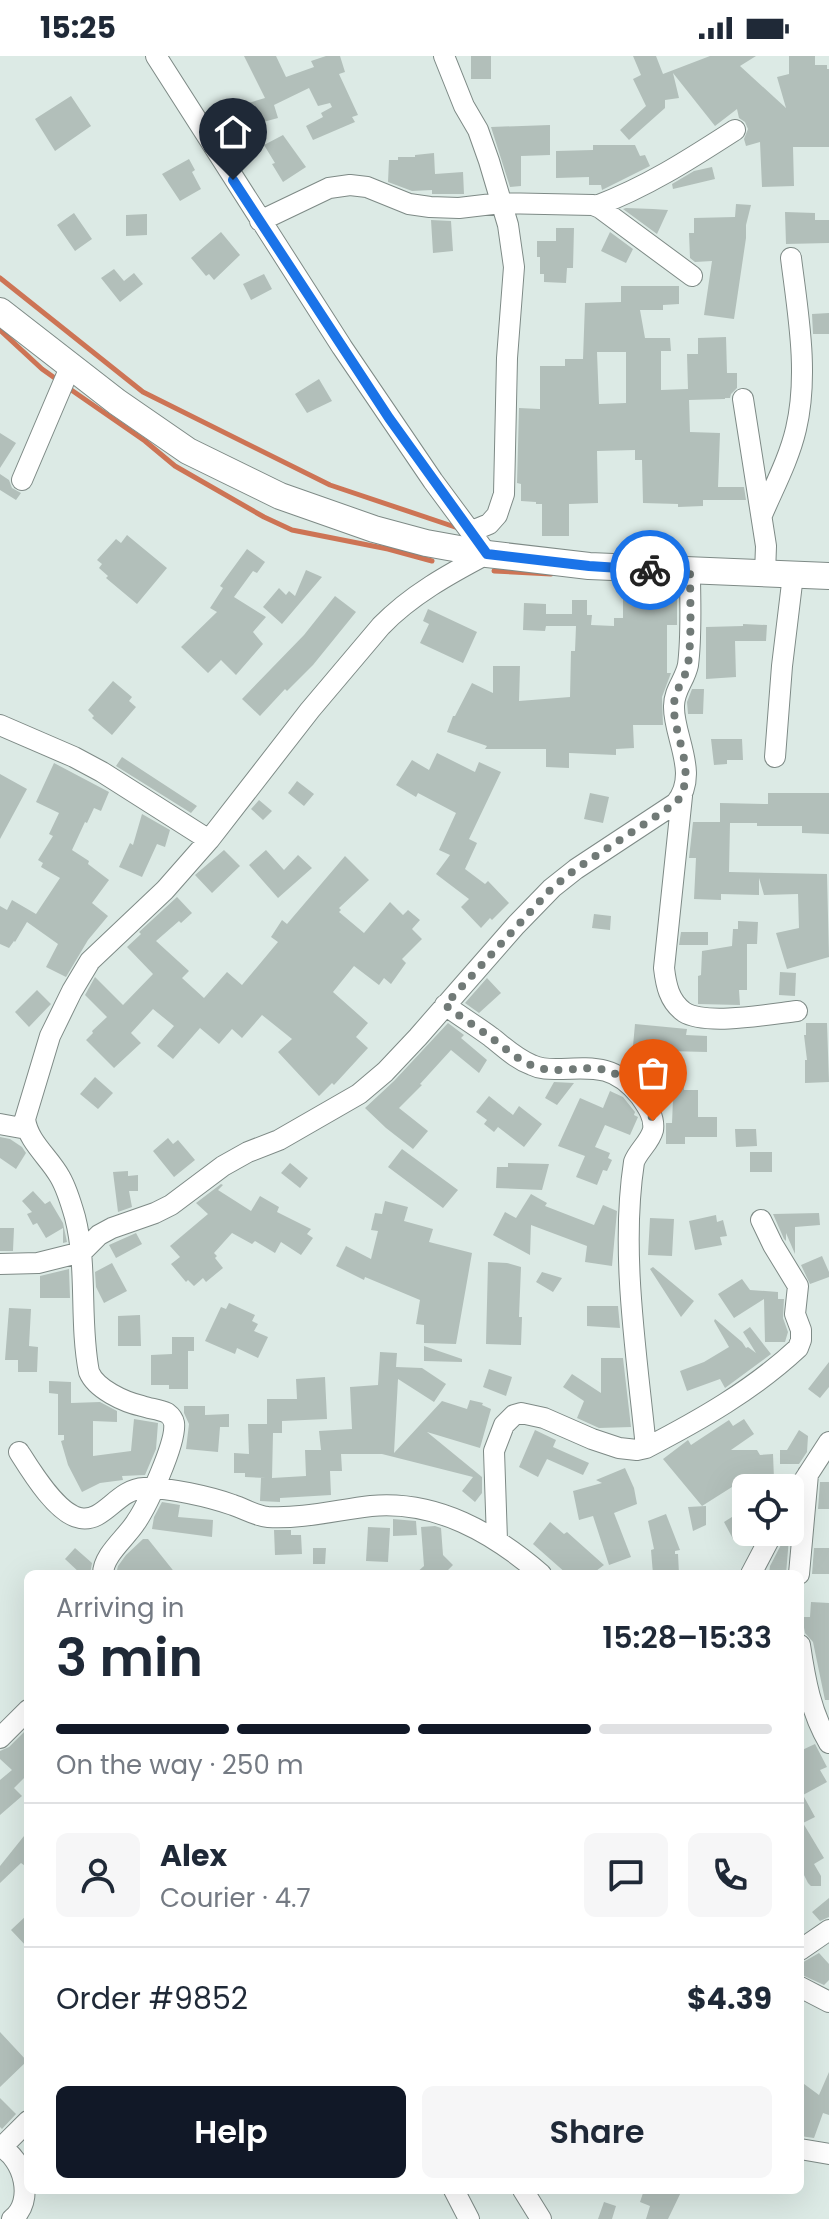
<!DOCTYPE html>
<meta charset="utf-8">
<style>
body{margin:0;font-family:Poppins,sans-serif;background:#f6f6f7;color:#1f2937;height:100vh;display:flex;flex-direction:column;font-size:30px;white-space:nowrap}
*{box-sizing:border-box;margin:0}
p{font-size:26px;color:#747a83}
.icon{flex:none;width:44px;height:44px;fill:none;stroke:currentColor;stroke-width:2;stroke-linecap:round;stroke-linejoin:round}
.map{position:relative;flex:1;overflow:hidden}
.side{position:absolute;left:24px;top:1514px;width:780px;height:624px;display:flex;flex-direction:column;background:#fff;border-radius:12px;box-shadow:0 8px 32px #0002}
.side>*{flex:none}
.fabs{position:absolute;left:732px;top:1418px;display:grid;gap:16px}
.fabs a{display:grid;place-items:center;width:72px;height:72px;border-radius:12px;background:#fff;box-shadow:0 8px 32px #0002;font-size:40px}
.pin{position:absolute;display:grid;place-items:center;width:68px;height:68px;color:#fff;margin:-82px -34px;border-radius:50% 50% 50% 0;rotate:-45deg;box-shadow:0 0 8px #0007}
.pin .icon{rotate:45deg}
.courier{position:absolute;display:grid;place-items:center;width:80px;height:80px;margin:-40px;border:6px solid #1a73e8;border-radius:50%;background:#fff;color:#222;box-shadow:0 2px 10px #0007}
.summary em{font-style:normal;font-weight:600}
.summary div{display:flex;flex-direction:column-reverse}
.summary{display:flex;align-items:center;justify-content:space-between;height:136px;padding:0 32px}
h1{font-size:52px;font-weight:600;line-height:60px}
.bar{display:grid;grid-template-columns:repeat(4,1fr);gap:12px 8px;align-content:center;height:96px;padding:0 32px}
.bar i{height:10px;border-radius:6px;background:#e0e1e3}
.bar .active{background:#111827}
.bar p{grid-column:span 4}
.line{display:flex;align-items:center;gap:20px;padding:0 32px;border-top:2px solid #e0e1e3}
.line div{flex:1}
.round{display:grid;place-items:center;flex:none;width:84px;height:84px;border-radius:12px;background:#f6f6f7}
.cta{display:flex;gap:16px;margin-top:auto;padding:16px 32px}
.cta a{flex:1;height:92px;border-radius:12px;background:#111827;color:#fff;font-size:32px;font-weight:600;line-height:92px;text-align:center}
.cta a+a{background:#f6f6f7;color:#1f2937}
.status{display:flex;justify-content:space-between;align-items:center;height:56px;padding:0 40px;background:#fff;direction:ltr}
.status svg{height:22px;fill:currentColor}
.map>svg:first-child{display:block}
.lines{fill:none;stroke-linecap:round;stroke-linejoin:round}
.stream{stroke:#cd7455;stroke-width:5}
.building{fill:#b2bfba;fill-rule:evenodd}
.minor-casing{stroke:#7e8a86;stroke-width:22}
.secondary-casing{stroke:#7e8a86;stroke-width:28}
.minor{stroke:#fff;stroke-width:20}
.secondary{stroke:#fff;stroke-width:26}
.done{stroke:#717a77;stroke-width:8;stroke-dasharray:0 14.4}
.route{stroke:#1a73e8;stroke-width:10}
</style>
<div class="status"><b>15:25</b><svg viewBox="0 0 49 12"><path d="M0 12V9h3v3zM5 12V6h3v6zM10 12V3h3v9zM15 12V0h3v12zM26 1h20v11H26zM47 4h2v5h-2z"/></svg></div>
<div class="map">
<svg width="829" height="2163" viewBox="0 0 829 2163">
<rect width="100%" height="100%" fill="#dceae5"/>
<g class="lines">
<!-- stream -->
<path class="stream" d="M0 222 143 336 330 429 461 473
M0 274 42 313 59 325
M67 331 145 385 175 410 264 461 292 474 388 493 432 505
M494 515 551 518"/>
</g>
<!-- building -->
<path class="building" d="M244 0H276L286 21 314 11 311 5 326 0H340L345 16 339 18 358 59 352 61 355 66 313 84 306 70 323 61 321 57 332 51 330 47 318 50 309 32 274 49 278 62 248 70 242 49 265 42Z
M471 0H491V23H471Z
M633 0H656L663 18 710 0H756L740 10 786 52 777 21 789 18V0H815V9H827V13H829V91H793L794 130 762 131 760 86 746 90 744 83 748 73 745 66 739 62 737 53 715 70 673 17 679 42 665 44V52L629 84 620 74 646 50 633 23 641 19Z
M71 40 91 70 55 95 35 63Z
M550 69V99L521 100V130L510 131 491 71Z
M283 79 306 111 283 126 272 108 275 107 264 89Z
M593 89H635L640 100 645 99 650 110 602 134 601 129H589V121L556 122V95L593 94Z
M434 97 435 118 463 116 464 138H432V134L412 135 388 126 389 104H398V101H415V99Z
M189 103 195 114 192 116 201 133 180 145 162 118Z
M712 111 715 123 673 133 672 128 694 115Z
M736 148 751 149 746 169V182L734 263 704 259 712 205 695 206 690 202 689 177H694V162L735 161Z
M626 152 653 153 668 154 657 178 623 153Z
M785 156 815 157V164H829V187L786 188Z
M74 157 92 183 75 195 57 169Z
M147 158V179L126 180V159Z
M431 164 451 165 453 195 433 197Z
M556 172H574L573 212H567L566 227 544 226V218H540V201H537V185H556Z
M221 176 240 199 214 224 209 218 206 220 191 202Z
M610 176 633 193 626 207 601 195Z
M114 213 124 225 134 217 143 228 120 246 101 222Z
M264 218 272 233 251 244 243 228Z
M621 230H679V248L663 249V254H640L645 282H670L671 295H661V334L688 333 687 298H698V282L726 281 727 317H737V332L731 338 730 342H725V343L689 344 690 376 720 377 718 431H744L746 444H703V450L678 451V448L643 447 642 404H635V394L597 395 598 447 569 448V480H542V448H536V446L521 445V428L517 427 519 352 540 353V310H565V303H583L585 247 621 246ZM597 296H626V347L599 348Z
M829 257V278H813L812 258Z
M319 323 332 345 307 357 295 338Z
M0 377 16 387 0 412Z
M0 418 9 424 12 432 21 437 16 444 0 434Z
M127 479 167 512 137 548 106 522 108 520 99 512 102 508 97 504 116 483 121 487Z
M247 493 265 506 257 517 253 515 234 541 266 561 253 576 263 588 236 619 221 604 208 617 181 591 217 556 210 552 223 532 220 530Z
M306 514 322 521 282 568 263 551 279 532 286 539 289 535 295 540Z
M623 535H677V569H667V617H671L662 641 663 669H633L634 692 616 693V699L569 697V712L546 711V693H485L487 690 447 676 453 660H455L472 627 493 637V610H520L519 645 570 641 571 595H575L576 570H546L545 575 523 574 524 547 546 548V558H572V544H587V559H592L591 569 614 570V562H623Z
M335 540 356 556 313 609 287 635 285 633 260 660 242 643 304 579Z
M428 553 477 576 463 607 420 587 429 568 423 565Z
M743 568 767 569 766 585H735L736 621 706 623V571L743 570Z
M113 625 132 641 129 645 136 651 112 679 92 662 94 660 88 654Z
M692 633H704L703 658H688L687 646Z
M711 683H742L743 704H727V708L714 709Z
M437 697 475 716 479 706 501 716 469 783 477 787 465 813 485 828 488 825 509 847 492 864 490 862 481 872 461 851 469 843 436 818 450 799 439 794 456 757 418 737 416 741 396 729 412 704 429 714Z
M122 701 197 750 191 757 116 710Z
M54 707 109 736 101 755 94 752 87 767 85 766 72 794 89 805 88 808 109 824 92 847 108 860 88 884 66 921 46 911 58 888 27 866 15 886 14 885 9 892 0 888V850L7 854 12 844 36 858 60 822 41 811 43 807 38 804 53 780 49 778 59 757 36 746Z
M0 718 27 733 0 783Z
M297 725 314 738 304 750 288 737Z
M590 737 609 741 603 767 584 763Z
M768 737H829V778L802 777V770H757V767H730L729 816 827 818 829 901 787 913 776 877 799 872 798 838 764 839 759 822V839L721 838V844L694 843 696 802H689L693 766H720V747L768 748Z
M259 744 272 755 263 764 251 753Z
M142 758 170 774 165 791 157 788 142 821 119 811 130 787 133 789Z
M224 794 240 810 212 837 195 819Z
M266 794 284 814 298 799 312 812 278 842 249 809Z
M345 800 369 824 339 852 341 854 339 856 364 877 390 846 403 859 408 854 420 864 412 873 422 883 402 903 406 907 391 928 384 922 379 929 354 910 333 936 368 967 356 981 368 992 334 1029 332 1027 319 1040 278 996 292 983 262 959 242 982 232 973 219 988 200 972 173 1003 157 990 174 970 153 953 131 977 141 987 114 1012 86 984 93 977 92 975 107 961 85 939 95 921 123 949 153 918 127 891 141 878 139 876 177 841 192 857 181 867 179 865 156 885 189 915 182 922 204 942 227 916 242 929 278 886 271 881 282 864 287 868Z
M594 858 611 860 610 874 592 872Z
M738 865 758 866 757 888H747V934H739L740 949 698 948V920L701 919 702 895 732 890 733 873H738Z
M681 876H708V889H679Z
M780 916 796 917 795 940 779 939Z
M487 922 501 937 479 957 465 947Z
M37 934 51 948 29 971 15 956Z
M448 967 464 979 461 982 487 1004 479 1017 451 994 420 1028 422 1029 399 1052 428 1075 413 1093 386 1072 365 1052 394 1025Z
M806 967H827L829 1026 805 1027V1004H807L804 979H806Z
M635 968 687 973 686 979 707 980V996L667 995 665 1012 644 1010 645 1002 632 1001Z
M95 1021 113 1037 98 1053 80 1038Z
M554 1026 574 1027 557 1049 545 1042Z
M670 1028 684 1029V1034H698V1061H717V1081H685V1088H666V1067H672L673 1043H670Z
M610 1035 623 1041 635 1056 634 1059 638 1061 630 1079 605 1069 595 1091 610 1097 608 1102 612 1104 607 1115 603 1114 597 1129 576 1121 585 1100 558 1090 580 1042 603 1052Z
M489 1040 513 1059 519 1050 542 1068 524 1091 498 1071 494 1076 484 1068 487 1064 476 1056Z
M735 1073H756L757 1090 736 1091Z
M0 1081 10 1083 22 1091 26 1097 16 1113 0 1102Z
M168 1082 173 1088 178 1084 195 1104 174 1121 153 1095Z
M402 1093 458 1134 443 1152 388 1111Z
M750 1096H772V1116H750Z
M290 1107 308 1122 300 1132 281 1117Z
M508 1107 549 1108 542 1134 496 1132 497 1111H508Z
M128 1115V1120L138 1119V1135H129L132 1151 118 1156 113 1116Z
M221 1128 223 1129 218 1134 251 1155 260 1140 279 1151 277 1156 311 1173 307 1178 313 1182 301 1199 281 1186 275 1197 255 1185 252 1188 232 1177 214 1197 217 1200 215 1202 223 1212 206 1226 203 1222 194 1230 188 1224 186 1226 171 1208 180 1201 170 1190 208 1158 196 1147Z
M33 1135 45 1148 50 1145 63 1167 67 1186 63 1187V1172L46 1182 37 1167 33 1169 27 1158 32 1156 22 1145Z
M531 1138 547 1147 545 1150 594 1169 603 1149 617 1155 612 1210 585 1206 587 1190 531 1169 530 1199 493 1179 505 1156 516 1162Z
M385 1145 408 1151 404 1165 433 1173 429 1186 472 1197 456 1288 424 1287V1269L416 1268 420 1244 365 1221 364 1224 336 1210 346 1190 371 1203 378 1175 371 1174 375 1157 382 1158Z
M819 1157 820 1169 795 1171V1198L786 1177V1185L784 1183 773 1158Z
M716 1159 717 1166 723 1164 727 1180 720 1181 722 1189 695 1194 689 1165Z
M650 1162 674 1163 672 1200 648 1199Z
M0 1172H14L13 1195H0Z
M136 1177 142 1188 116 1202 109 1189Z
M822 1200 829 1216V1221L810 1228 801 1209Z
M488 1206 507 1207 521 1211 519 1261H522L521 1289 486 1288Z
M112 1207 127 1235 104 1247 96 1231 95 1216Z
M653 1211 694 1245 681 1261 650 1213Z
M69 1213 70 1242H40V1220Z
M542 1216 562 1222 553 1236 536 1226Z
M742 1223 750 1234 778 1236V1243H784L783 1262 788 1276 785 1286H765L764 1243 734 1262 718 1238Z
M229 1247 255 1259 252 1265 258 1268 254 1275 268 1281 258 1302 237 1292 235 1298 205 1285 221 1251 226 1253Z
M587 1250H618L620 1272 587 1270Z
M9 1252 31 1253 29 1290 38 1291 37 1316H18V1304H5Z
M140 1259 141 1290H118V1260Z
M715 1263 742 1286 746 1292 748 1291 756 1297 743 1276 750 1271 771 1298 725 1332 720 1323 687 1335 680 1315 704 1306 729 1291 714 1265Z
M172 1281H194V1295H188V1333H169V1329H151V1299L172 1298Z
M424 1290 462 1303V1306L424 1305Z
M380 1296 397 1297 396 1311 422 1312 446 1328 434 1346 398 1323 394 1397 442 1345 467 1353 470 1344 483 1347 482 1349 491 1353 480 1392 427 1376 482 1421V1437L475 1446 462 1435 473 1421 382 1398H341L342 1415H330L331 1439 280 1442V1446L260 1445 261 1422H266L245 1421V1417H234V1397L249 1398 248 1368H267V1343H297L296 1323 325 1321 327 1363 282 1365V1377H273L272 1422 306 1420 305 1394H321L319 1375 352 1373 350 1331 378 1329Z
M601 1302H623L631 1371 599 1372 577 1362 584 1345 563 1331 572 1318 601 1337Z
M829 1306V1331L820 1342 808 1333Z
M489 1313 512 1321 506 1340 483 1331Z
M49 1325 71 1326V1347L100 1346 117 1355V1366L93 1365V1400L131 1395 134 1363 158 1367 156 1393 145 1419 122 1420 123 1424 100 1427 82 1436 68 1409 61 1385 64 1384V1379H58V1338L49 1337Z
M184 1350H205V1359L229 1358V1371H220L218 1396 186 1393 189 1368 184 1357Z
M744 1363 754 1378 731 1394H757L760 1399 773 1398 774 1423 746 1424V1442L732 1431 702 1450 663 1403 688 1384 691 1389 729 1364 733 1370Z
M535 1374 556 1384 553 1391 589 1407 583 1419 547 1403 538 1421 519 1411Z
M799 1374 808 1380 807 1396 799 1408H780V1394H787Z
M625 1412 634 1432 637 1448 614 1457 631 1501 609 1509 593 1460 579 1464 573 1435 602 1427 596 1424Z
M820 1426H829V1453H818Z
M162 1446 180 1449 178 1461 213 1464 212 1481 152 1473 154 1461Z
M706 1450V1469L693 1475 688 1451Z
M746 1452V1481L733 1483 724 1466Z
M666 1458 680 1494 675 1495V1498H678L679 1518H653L651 1494 654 1493 648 1465Z
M393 1463 416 1465 417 1479 393 1480Z
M550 1466 564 1478 567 1476 604 1509 592 1518H567L533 1488Z
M435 1470 441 1472 443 1499 453 1509 444 1518H415L424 1510 421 1471Z
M368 1471 390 1472 388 1506 366 1505Z
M274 1474H291V1479H301L302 1498 275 1499Z
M785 1481 789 1482 786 1518H769L770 1510Z
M143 1483H148L176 1518H116L118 1510 126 1499Z
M75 1492 92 1507 90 1518H81L65 1503Z
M313 1492H326L325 1508H313Z
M814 1492H829V1518H812Z
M811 1546 829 1547V1644H825L813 1586 805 1577 802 1561H810Z
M28 1672V1718L14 1732 22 1740 0 1759V1724L12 1714 0 1703V1695L9 1691Z
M815 1688 827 1711 820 1714 827 1726 803 1739 815 1761 803 1767 824 1802 814 1808 821 1820V1830H811L808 1827 802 1815 800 1816V1695Z
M28 1775V1812L21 1807 0 1827V1810Z
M829 1842V1861L820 1865 812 1856Z
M28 1858V1892L11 1874Z
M819 1897 829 1908V1924L824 1929 800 1918V1908Z
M0 1976 27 2005 0 2031Z
M829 2016V2059L823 2057 814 2082 800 2080V2025L819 2039Z
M0 2042 16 2058 2 2073 0 2071Z
M644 2134H682L668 2163H646L650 2150 640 2146Z
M604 2146 616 2150 612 2163H598Z"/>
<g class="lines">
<!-- minor casing -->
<g class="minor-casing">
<path id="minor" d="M444 0 464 50 478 74 489 105 508 169 514 211 507 302 504 438 497 459 489 468 472 475
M596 150C647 131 690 103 735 74
M260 165 329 132 350 129 367 131 409 148 430 151 459 152 501 147 593 149 600 152 692 220
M743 343 766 490 765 518
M22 424 71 309
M762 459C774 431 789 403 796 373 809 318 798 258 791 202
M0 669 74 701 102 716 209 784
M775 701 782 610 793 519
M682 740 664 912C666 929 669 945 684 956 706 970 771 958 797 955
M445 949C460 960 476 970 491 981 504 991 516 1003 532 1009 542 1014 552 1013 562 1013 597 1011 617 1011 640 1040 647 1050 655 1061 653 1074 650 1086 638 1095 634 1106 620 1197 637 1300 646 1392
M0 1068 27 1073
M0 1208 38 1207 82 1196 99 1179 112 1172 155 1157 171 1149 223 1110 248 1096 279 1084 359 1038 385 1016 418 981 516 869 552 832 576 813 676 747C700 718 673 680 674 650 674 634 685 624 688 609 692 578 690 546 690 515
M19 1396C31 1415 57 1458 80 1462 104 1467 117 1433 144 1432 167 1431 211 1441 233 1449 245 1453 256 1460 268 1461 302 1463 337 1454 371 1450 437 1444 493 1477 541 1518
M790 1446 829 1386
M497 1484 494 1395 504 1369 514 1359 521 1357 544 1362 592 1383 619 1392 637 1394 646 1392C700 1364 753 1334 798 1292L801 1284V1274L795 1258 798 1230 773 1189 761 1164
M103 1518C103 1499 126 1482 136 1466 147 1450 177 1386 174 1367 173 1362 171 1360 167 1357 159 1353 150 1353 142 1350 124 1346 96 1333 89 1316 79 1265 88 1212 75 1161 71 1147 67 1133 60 1121 49 1101 28 1086 25 1063L50 980 72 935 90 905 165 834 209 784 310 654 381 570C411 539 449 518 487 498L433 425 342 291 156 0
M751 1518 773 1476
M799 1518 808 1418
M800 1589C805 1623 811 1657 829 1687
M0 1682 28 1654
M800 1894 829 1874
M800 1931 829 1946
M0 2091C24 2102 35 2146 12 2163
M2 2091 28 2065
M800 2093 829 2098
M454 2134 469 2163
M523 2134 541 2163"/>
</g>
<!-- secondary casing -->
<g class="secondary-casing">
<path id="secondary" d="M0 255 117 346 188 395 280 440 374 473 426 487 487 498 589 510 829 520"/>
</g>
<!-- minor -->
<use href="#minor" class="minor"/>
<!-- secondary -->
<use href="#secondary" class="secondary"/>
</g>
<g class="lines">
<!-- done -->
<path class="done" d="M650 514 690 515C690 546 692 578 688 609 685 624 674 634 674 650 673 681 699 717 676 747L576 813 552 832 445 949C459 960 475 970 490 981 503 990 515 1002 531 1009 569 1026 602 991 638 1038 645 1047 650 1054 653 1065"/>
<!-- route -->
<path class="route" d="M233 124 389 362 487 498 589 510 650 514"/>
</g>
</svg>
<div class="fabs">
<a><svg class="icon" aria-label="locate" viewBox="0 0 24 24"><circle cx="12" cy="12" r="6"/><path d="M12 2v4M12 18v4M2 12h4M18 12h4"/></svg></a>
</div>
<div class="pin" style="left:653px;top:1065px;background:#ea580c"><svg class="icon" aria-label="bag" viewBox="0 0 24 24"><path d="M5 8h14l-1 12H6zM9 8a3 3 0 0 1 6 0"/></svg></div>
<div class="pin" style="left:233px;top:124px;background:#1f2937"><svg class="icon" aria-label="home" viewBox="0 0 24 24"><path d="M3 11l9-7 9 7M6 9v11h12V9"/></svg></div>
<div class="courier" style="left:650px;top:514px"><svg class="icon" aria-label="bike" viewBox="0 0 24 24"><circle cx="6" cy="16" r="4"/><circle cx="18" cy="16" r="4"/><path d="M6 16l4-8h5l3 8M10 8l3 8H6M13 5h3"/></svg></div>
<section class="side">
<div class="summary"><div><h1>3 min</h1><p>Arriving in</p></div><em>15:28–15:33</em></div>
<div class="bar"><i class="active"></i><i class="active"></i><i class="active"></i><i></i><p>On the way · 250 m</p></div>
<div class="line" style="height:144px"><a class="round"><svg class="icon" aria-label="person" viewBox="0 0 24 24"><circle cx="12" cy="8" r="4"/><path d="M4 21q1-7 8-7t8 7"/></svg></a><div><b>Alex</b><p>Courier · 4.7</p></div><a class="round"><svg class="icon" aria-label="chat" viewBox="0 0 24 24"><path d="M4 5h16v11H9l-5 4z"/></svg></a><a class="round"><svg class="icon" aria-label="phone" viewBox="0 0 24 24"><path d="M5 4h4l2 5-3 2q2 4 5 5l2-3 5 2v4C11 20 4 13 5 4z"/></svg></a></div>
<div class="line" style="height:104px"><div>Order #9852</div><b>$4.39</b></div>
<div class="cta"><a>Help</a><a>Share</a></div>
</section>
</div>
